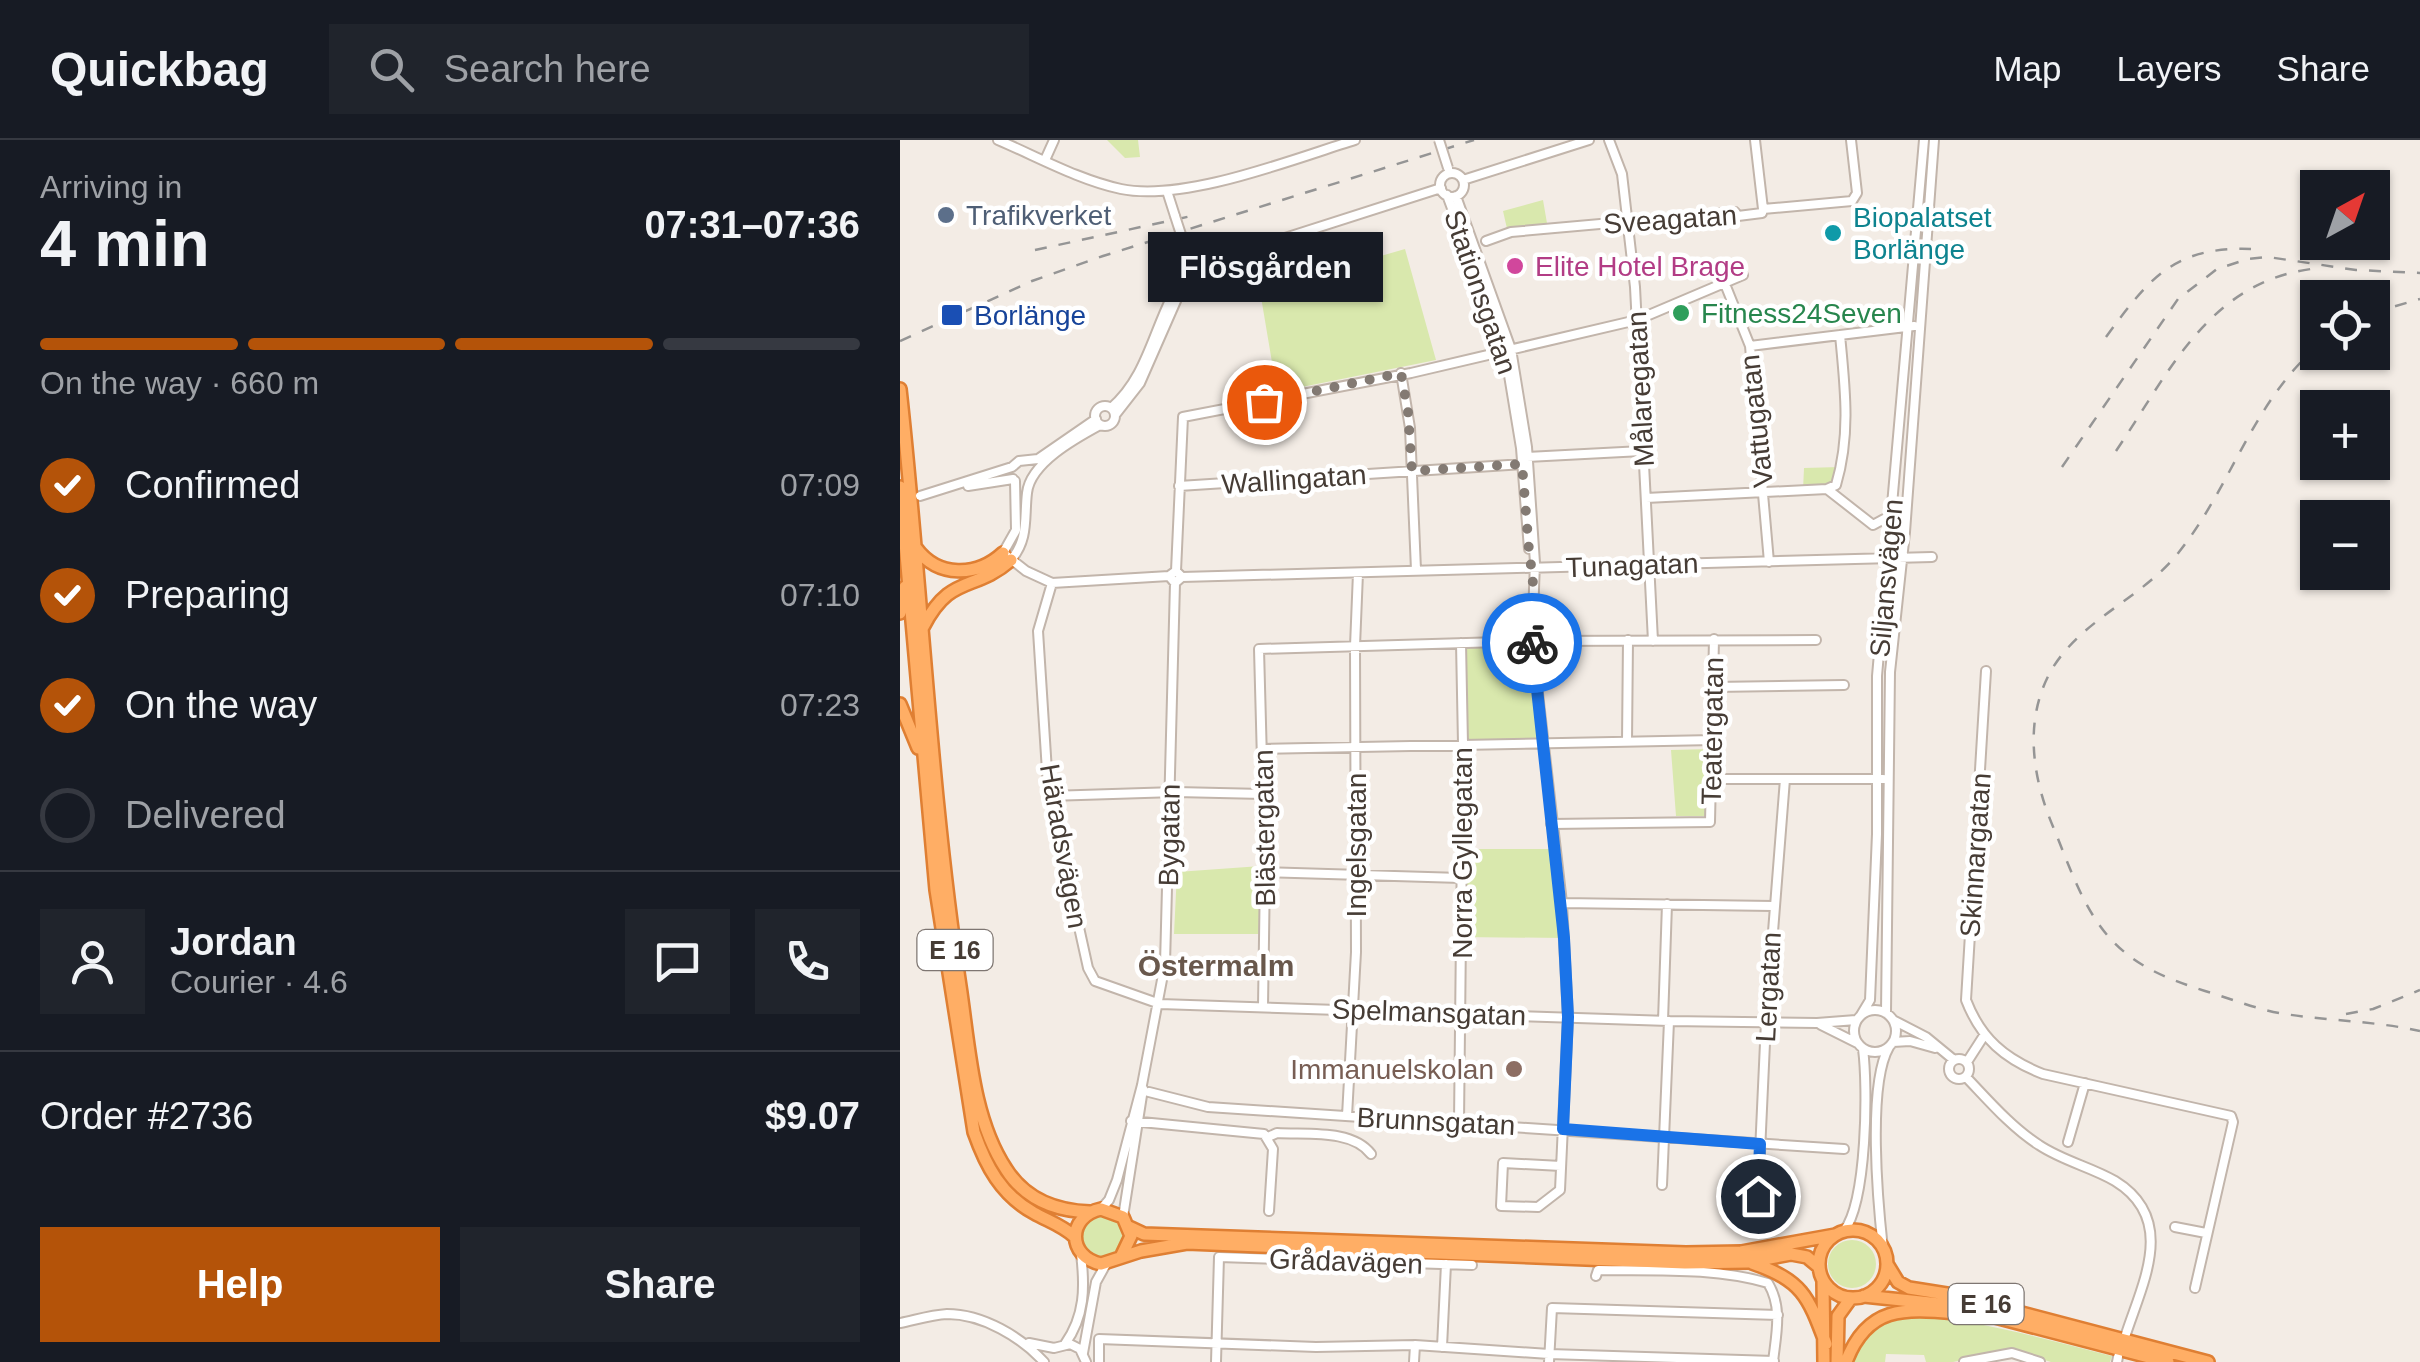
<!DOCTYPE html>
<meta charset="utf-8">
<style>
body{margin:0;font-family:Helvetica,sans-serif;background:#20242c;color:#f1f3f6;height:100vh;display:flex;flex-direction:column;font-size:38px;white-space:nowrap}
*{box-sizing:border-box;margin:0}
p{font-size:32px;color:#9ea1a6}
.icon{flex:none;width:55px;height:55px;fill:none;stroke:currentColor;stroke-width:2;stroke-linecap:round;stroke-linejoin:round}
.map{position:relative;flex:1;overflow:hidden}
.side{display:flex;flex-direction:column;background:#171b24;width:900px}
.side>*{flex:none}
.needle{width:65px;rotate:40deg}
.fabs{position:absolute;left:1400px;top:30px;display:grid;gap:20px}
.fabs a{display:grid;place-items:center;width:90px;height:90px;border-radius:0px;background:#171b24;box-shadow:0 2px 8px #0004;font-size:50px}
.pin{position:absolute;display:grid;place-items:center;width:85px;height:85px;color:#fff;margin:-42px;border:5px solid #fff;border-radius:50%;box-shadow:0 2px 10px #0007}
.courier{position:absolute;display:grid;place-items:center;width:100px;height:100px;margin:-50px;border:8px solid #1a73e8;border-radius:50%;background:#fff;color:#222;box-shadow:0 2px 12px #0007}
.bubble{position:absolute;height:70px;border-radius:0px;background:#171b24;box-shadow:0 2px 8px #0004;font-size:32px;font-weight:700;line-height:70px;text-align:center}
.overview em{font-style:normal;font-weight:700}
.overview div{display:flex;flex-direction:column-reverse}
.overview{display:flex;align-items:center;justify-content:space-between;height:170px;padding:0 40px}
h1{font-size:65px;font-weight:700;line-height:75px}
.bar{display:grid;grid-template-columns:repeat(4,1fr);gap:15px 10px;align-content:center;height:120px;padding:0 40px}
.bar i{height:12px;border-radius:8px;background:#363941}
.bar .current{background:#b45309}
.bar p{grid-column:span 4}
.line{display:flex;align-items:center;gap:25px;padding:0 40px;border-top:2px solid #363941}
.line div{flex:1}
.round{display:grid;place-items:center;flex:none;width:105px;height:105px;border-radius:0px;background:#20242c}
ol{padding:0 40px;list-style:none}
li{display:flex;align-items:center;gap:30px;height:110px}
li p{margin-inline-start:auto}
li .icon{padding:10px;border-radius:50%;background:#b45309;color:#fff;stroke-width:4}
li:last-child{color:#9ea1a6}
li i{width:55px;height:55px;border:5px solid #363941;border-radius:50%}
.primary-button{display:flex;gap:20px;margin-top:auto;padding:20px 40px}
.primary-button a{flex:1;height:115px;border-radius:0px;background:#b45309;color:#fff;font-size:40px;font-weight:700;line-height:115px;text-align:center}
.primary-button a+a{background:#20242c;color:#f1f3f6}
header{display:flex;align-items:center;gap:60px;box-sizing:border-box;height:140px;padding:0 50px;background:#171b24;border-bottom:2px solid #363941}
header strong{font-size:48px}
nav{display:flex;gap:55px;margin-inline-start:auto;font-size:35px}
.search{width:700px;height:90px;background:#20242c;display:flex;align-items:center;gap:25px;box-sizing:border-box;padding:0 35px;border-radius:0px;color:#9ea1a6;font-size:38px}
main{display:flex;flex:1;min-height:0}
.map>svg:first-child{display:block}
.green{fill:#d9e8ad}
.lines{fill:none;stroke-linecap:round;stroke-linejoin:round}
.minor-casing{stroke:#c2b5ab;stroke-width:12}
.highway-casing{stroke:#df7f33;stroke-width:16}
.minor{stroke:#fff;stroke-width:8}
.highway{stroke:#ffae65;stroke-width:11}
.rail{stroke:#959595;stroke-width:2.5;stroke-dasharray:12 12;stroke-linecap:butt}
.minor-bridge-casing{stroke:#c2b5ab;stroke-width:12;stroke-linecap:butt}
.minor-bridge{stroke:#fff;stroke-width:8}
.done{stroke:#837a73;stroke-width:10;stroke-dasharray:0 18}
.route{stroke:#1a73e8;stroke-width:12}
.service-dot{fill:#5c6f8a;stroke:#fff;stroke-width:4}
.culture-dot{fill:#0f9aa8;stroke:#fff;stroke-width:4}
.hotel-dot{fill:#d1479c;stroke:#fff;stroke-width:4}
.leisure-dot{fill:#2e9e5b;stroke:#fff;stroke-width:4}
.transit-dot{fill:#1a4fb4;stroke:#fff;stroke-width:4}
.education-dot{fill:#8d6e63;stroke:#fff;stroke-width:4}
.labels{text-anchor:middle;stroke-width:9;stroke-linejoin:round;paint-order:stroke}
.shield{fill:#fff;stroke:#7e7672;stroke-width:2.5}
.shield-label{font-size:25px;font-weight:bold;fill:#463c35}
.service-label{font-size:28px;fill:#4e5e75;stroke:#fff;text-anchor:start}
.culture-label{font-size:28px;fill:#0d838f;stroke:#fff;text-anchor:start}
.street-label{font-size:28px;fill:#463c35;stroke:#fff}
.hotel-label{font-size:28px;fill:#b23c85;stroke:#fff;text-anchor:start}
.leisure-label{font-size:28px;fill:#27864d;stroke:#fff;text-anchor:start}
.transit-label{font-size:28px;fill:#164399;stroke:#fff;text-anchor:start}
.education-label{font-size:28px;fill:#785e54;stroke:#fff;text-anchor:end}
.neighbourhood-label{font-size:30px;font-weight:bold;fill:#69584c;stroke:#fff}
</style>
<header>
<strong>Quickbag</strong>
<div class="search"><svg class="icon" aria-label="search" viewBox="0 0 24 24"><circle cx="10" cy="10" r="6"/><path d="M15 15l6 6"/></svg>Search here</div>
<nav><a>Map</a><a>Layers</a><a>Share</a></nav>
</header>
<main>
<section class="side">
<div class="overview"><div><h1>4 min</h1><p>Arriving in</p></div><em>07:31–07:36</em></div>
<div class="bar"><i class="current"></i><i class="current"></i><i class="current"></i><i></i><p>On the way · 660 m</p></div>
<ol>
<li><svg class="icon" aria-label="check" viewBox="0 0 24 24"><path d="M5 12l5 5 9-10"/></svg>Confirmed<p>07:09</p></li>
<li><svg class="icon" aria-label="check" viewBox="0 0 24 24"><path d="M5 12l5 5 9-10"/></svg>Preparing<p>07:10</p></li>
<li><svg class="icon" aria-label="check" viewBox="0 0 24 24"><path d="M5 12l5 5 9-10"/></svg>On the way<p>07:23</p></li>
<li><i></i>Delivered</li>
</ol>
<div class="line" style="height:180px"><a class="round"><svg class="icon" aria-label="person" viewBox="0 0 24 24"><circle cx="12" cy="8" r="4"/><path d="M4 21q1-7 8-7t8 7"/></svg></a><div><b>Jordan</b><p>Courier · 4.6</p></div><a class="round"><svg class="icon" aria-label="chat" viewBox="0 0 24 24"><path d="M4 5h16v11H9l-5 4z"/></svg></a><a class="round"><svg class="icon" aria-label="phone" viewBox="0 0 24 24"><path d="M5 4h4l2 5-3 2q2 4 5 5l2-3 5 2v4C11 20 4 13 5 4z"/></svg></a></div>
<div class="line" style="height:130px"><div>Order #2736</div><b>$9.07</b></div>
<div class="primary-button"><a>Help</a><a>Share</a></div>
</section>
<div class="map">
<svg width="1520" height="1222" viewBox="0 0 1520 1222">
<rect width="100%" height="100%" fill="#f3ece5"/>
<!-- green -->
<path class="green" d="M207 0H238L240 17 225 18Z
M643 60 648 89 608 93 603 71Z
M505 109 536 220 377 252 360 151Z
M940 327 936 345 903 350 904 328Z
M632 501 644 603 563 604 561 503Z
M811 609 810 676H776L771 610Z
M562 709H655L664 798 561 797Z
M361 726 360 794H274L277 732Z
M182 1096a20 20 0 1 1 40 0a20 20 0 1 1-40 0Z
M928 1124a24 24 0 1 1 48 0a24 24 0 1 1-48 0Z
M1002 1176C1073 1177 1142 1199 1212 1216L1210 1222H1151L1113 1210 1053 1222H1026L1024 1215 986 1214 985 1222H953C962 1196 974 1182 1002 1176Z"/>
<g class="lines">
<!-- minor casing -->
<g class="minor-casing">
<path id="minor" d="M98 0C138 17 179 40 221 49 285 62 393 19 455 0
M709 0 722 34 735 147 753 501
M855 0 863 69
M145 20 154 0
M540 45a12 12 0 1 1 24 0a12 12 0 1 1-24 0Z
M563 40 689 0
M267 51 275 76
M547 55 605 211 621 308 629 409
M556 56 611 209 627 307 635 423 632 501 662 763 668 877 660 1050 638 1067 601 1066 603 1023 661 1026
M586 101 611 92 835 72 838 76 862 73 863 69 952 61 957 53 951 0
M825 144 850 206 869 422
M850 206 1014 186
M501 233 510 288 516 430
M195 276a10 10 0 1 1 20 0a10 10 0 1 1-20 0Z
M211 268C254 232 255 168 291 128L541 48
M215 275 240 243 283 145
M627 317 742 311
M115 341 116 390 103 413 126 431 152 443 269 436
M68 346 113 339
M279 346 624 324
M927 349 936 345C951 295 945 247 940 195
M20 356 112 327 119 321 138 319 196 279
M746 358 927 349 973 385 984 379
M111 420C129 399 124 378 127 353 130 323 176 298 200 285
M276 431 283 277 511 233 737 180 843 135
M282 437 275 443 269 436 276 431 282 437 1032 417
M152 443 138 491 148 647 188 828 195 841 260 864 769 881 917 883 956 880
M1086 531 1066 860C1081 899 1105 919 1143 934L1331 976 1333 982 1295 1148
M814 547 944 545
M727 601 728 500
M363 609 814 600
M812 639H983
M149 656 276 652 363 654
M651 684 810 682 814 499
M365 732 561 738
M662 763 873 766
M363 866 365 732 359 509 632 501 916 500
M954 891a21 21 0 1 1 42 0a21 21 0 1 1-42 0Z
M986 873 990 532 1005 392 1034 0
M961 875 970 860 977 694V536L1024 0
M993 880 1026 897 1054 920
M763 881 767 764
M921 885 957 903
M993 902 1010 901 1035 908
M1049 929a10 10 0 1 1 20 0a10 10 0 1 1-20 0Z
M1067 922 1085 894
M1066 937C1088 960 1112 988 1139 1005 1163 1021 1191 1027 1215 1041 1277 1079 1243 1142 1226 1194
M249 952 308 967 944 1009
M447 976 456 812 455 506 458 433
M231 981 364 994 373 1009 369 1071
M559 983 563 604 561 503
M368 997 377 993C407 995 452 989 471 1014
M1168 1002 1185 943
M762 1045 769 881
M858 1056 866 881 885 639
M201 1069 209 1060 217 1040 242 945 265 824 275 443
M223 1077 243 949
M1275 1087 1306 1093
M944 1091C967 1061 968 947 963 909
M983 1109C978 1064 967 945 989 907
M696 1136 698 1130C753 1131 814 1127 868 1143 883 1168 876 1194 873 1222
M0 1183C15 1180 31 1175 47 1174 83 1174 121 1197 144 1222
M129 1203 154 1208 170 1204 180 1209 186 1222
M165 1204C185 1176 185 1147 181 1114
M542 1207 546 1124
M183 1213 196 1142 206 1124
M199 1222V1199L416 1207 515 1205 649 1214 874 1221
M316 1222 319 1117 572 1125
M514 1222 515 1205
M649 1222 652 1168 878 1175
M1064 1222 1112 1213 1140 1222
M1217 1222 1218 1217"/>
</g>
<!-- highway casing -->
<g class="highway-casing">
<path id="highway" d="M0 249C22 448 30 648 60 846 69 905 72 978 106 1029 125 1059 155 1071 190 1072
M0 347 36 750 74 992C86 1026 101 1055 134 1073 148 1081 162 1085 175 1097
M16 408C38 438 77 437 103 413
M0 473 5 447
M23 487C51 433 73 453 111 420
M0 564 18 608
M229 1087 244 1094 786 1113 841 1112 935 1095
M919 1124a34 34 0 1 1 68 0a34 34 0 1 1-68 0Z
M221 1117 231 1096 223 1077 201 1069C167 1076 167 1117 201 1124L241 1111 287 1103 785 1123 848 1122 891 1114 907 1117 919 1127
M852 1123C903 1141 908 1156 926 1204
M987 1124 998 1142 1009 1148 1053 1155 1308 1222
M923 1141 924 1222
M964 1156 1049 1165 1268 1222
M937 1222 938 1176 951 1158
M946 1222C967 1166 1004 1168 1056 1173"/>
</g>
<!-- minor -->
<use href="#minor" class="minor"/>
<!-- highway -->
<use href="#highway" class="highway"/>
<!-- rail -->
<path class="rail" d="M135 110 296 75
M1472 173 1520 159
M1206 197C1248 140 1273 106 1351 109
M0 201 132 141 203 116 574 0
M1418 206C1353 261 1331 347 1279 412 1243 458 1183 478 1152 529 1123 579 1132 638 1154 689 1169 725 1182 766 1208 796 1235 827 1268 839 1305 851 1332 859 1358 870 1385 874 1430 881 1475 881 1520 891
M1216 311C1269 233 1308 143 1411 129
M1162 327 1278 159 1317 129 1348 119 1368 117 1456 130 1520 133
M1446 874 1473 869 1520 850"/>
<!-- minor-bridge casing -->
<g class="minor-bridge-casing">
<path id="minor-bridge" d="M539 0 548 28
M275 76 289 119"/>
</g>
<!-- minor-bridge -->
<use href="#minor-bridge" class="minor-bridge"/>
</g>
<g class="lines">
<!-- done -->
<path class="done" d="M364 262 501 233 508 272 512 331 622 324 630 423 633 428 632 503"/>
<!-- route -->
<path class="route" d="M632 503 664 798 668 877 663 989 860 1004 858 1056"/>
</g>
<!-- markers -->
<circle class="service-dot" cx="46" cy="75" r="10"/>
<circle class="culture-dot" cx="933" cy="93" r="10"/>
<circle class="hotel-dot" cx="615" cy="126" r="10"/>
<circle class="leisure-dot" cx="781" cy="173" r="10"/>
<rect class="transit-dot" x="40" y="163" width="24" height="24" rx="5"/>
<circle class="education-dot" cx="614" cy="929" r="10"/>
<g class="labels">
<!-- shield labels -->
<g class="shield">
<rect x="17.5" y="790" width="75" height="40" rx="8"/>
<rect x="1048.5" y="1144" width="75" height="40" rx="8"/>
</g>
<g class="shield-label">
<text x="55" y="819">E 16</text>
<text x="1086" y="1173">E 16</text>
</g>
<!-- service labels -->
<g class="service-label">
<text x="66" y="85">Trafikverket</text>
</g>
<!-- culture labels -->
<g class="culture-label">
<text x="953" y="87">Biopalatset<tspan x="953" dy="32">Borlänge</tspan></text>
</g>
<!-- street labels -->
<g class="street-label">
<text transform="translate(770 79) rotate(-4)" y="10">Sveagatan</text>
<text transform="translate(581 152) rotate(71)" y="10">Stationsgatan</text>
<text transform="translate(740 249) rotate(-93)" y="10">Målaregatan</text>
<text transform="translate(856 281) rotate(-96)" y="10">Vattugatan</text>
<text transform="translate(394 339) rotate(-4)" y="10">Wallingatan</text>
<text transform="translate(732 425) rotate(-2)" y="10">Tunagatan</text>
<text transform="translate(986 438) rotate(-85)" y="10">Siljansvägen</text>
<text transform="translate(812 591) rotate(-89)" y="10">Teatergatan</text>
<text transform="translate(364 688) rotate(-91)" y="10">Blästergatan</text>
<text transform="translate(269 695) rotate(-89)" y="10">Bygatan</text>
<text transform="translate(456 705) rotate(-90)" y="10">Ingelsgatan</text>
<text transform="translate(164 706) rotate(80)" y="10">Häradsvägen</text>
<text transform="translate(562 713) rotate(-90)" y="10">Norra Gyllegatan</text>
<text transform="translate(1075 715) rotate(-86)" y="10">Skinnargatan</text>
<text transform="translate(868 847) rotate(-87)" y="10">Lergatan</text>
<text transform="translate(529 872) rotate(2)" y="10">Spelmansgatan</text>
<text transform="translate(536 981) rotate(3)" y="10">Brunnsgatan</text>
<text transform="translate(446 1121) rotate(2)" y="10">Grådavägen</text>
</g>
<!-- hotel labels -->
<g class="hotel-label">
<text x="635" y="136">Elite Hotel Brage</text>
</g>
<!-- leisure labels -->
<g class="leisure-label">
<text x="801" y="183">Fitness24Seven</text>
</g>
<!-- transit labels -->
<g class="transit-label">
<text x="74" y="185">Borlänge</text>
</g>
<!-- education labels -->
<g class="education-label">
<text x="594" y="939">Immanuelskolan</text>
</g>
<!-- neighbourhood labels -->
<g class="neighbourhood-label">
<text x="316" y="836">Östermalm</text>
</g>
</g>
</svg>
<div class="fabs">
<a><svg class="needle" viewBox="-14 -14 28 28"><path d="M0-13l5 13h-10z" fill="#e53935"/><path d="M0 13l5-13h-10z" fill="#9ea1a6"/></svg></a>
<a><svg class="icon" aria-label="locate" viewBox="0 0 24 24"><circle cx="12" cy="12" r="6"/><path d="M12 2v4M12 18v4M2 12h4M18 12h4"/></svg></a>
<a>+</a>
<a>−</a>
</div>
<div class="pin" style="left:364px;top:262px;background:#ea580c"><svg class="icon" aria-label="bag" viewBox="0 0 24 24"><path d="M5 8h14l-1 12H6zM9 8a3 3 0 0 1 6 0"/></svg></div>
<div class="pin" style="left:858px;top:1056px;background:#1f2937"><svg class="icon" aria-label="home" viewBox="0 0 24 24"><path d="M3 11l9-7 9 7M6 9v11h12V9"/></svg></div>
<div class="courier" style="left:632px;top:503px"><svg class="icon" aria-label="bike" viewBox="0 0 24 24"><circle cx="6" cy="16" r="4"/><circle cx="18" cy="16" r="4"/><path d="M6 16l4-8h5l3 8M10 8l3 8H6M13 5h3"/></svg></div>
<div class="bubble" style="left:248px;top:92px;width:235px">Flösgården</div>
</div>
</main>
